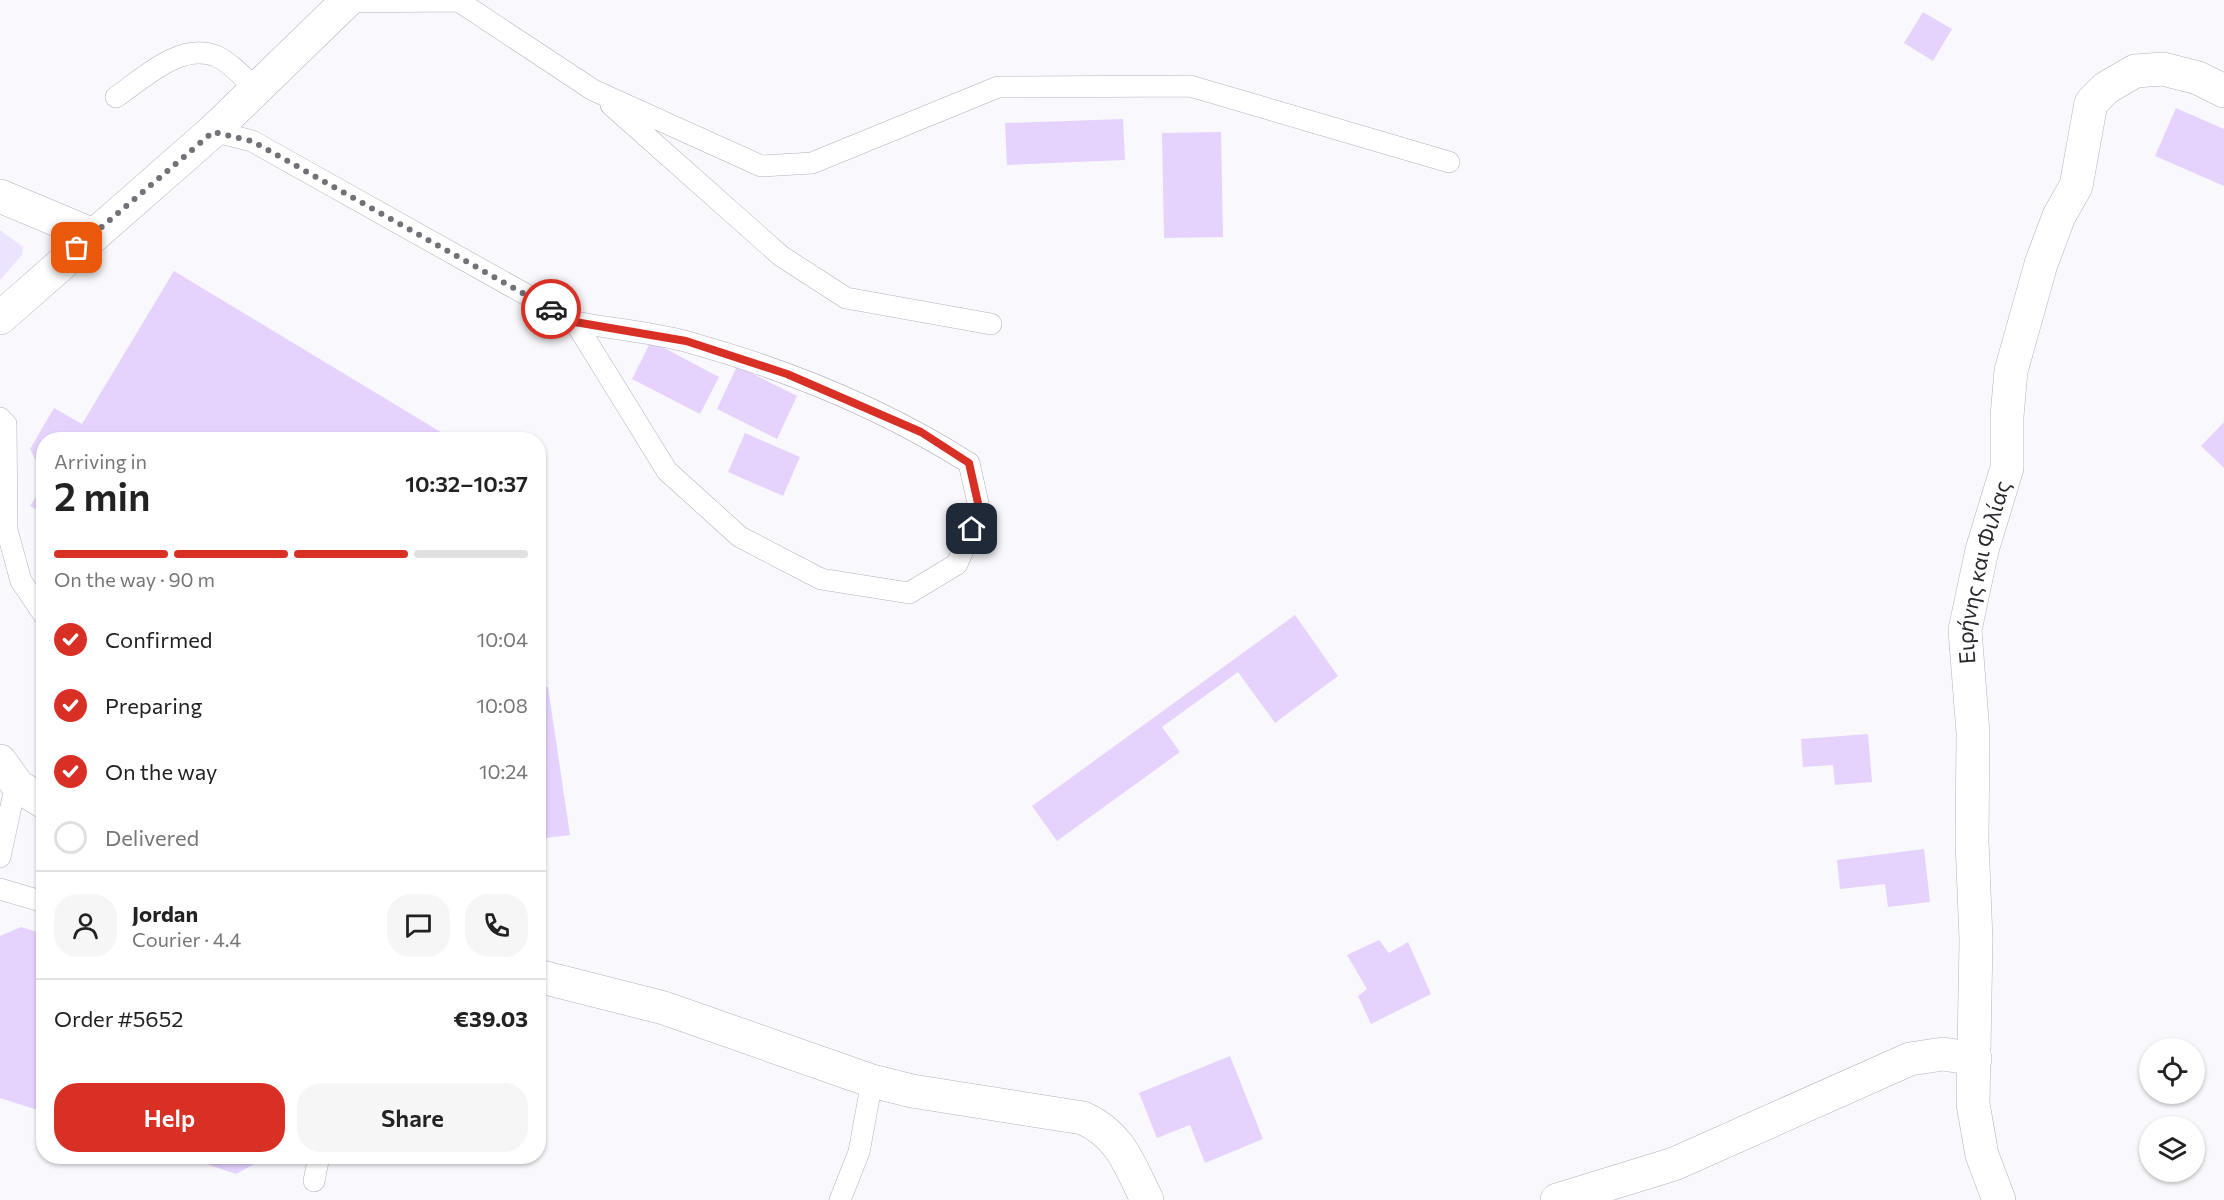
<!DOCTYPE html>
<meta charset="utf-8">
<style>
body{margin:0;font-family:Commissioner,sans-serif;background:#f6f6f6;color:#222;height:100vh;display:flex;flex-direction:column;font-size:22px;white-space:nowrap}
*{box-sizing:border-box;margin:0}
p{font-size:20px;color:#767676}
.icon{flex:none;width:33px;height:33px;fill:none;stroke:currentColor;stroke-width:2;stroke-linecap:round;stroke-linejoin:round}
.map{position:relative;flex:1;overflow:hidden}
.panel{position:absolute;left:36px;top:432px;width:510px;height:732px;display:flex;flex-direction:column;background:#fff;border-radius:24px;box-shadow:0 2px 4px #0004}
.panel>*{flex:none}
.tools{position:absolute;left:2139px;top:1038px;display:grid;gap:12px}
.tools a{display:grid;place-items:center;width:66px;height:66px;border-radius:50%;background:#fff;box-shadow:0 2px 4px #0004;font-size:30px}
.pin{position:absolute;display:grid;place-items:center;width:51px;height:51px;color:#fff;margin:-26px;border-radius:12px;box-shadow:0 3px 9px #0006}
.courier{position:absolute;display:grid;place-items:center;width:60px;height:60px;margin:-30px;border:4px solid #d93025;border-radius:50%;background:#fff;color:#222;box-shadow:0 2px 8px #0007}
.overview em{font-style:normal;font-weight:600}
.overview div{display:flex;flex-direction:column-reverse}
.overview{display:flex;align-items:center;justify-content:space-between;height:102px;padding:0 18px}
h1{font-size:39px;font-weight:600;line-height:45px}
.bar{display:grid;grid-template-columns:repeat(4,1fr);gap:9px 6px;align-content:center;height:72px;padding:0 18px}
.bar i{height:8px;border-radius:4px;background:#e0e0e0}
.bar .on{background:#d93025}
.bar p{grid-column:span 4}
.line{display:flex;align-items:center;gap:15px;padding:0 18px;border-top:2px solid #e0e0e0}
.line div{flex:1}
.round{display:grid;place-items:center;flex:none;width:63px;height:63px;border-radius:24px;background:#f6f6f6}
ol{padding:0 18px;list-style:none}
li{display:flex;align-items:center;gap:18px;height:66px}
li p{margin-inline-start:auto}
li .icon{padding:6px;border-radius:50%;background:#d93025;color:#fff;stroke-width:4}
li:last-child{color:#767676}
li i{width:33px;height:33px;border:3px solid #e0e0e0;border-radius:50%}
.action{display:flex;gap:12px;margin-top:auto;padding:12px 18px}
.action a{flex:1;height:69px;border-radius:24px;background:#d93025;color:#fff;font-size:24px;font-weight:600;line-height:69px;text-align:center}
.action a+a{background:#f6f6f6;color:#222}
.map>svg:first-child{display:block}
.green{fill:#ece4fe}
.building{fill:#e6d3fd}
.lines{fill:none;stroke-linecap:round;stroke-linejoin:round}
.lane-casing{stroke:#b5b0c2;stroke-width:22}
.street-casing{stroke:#b5b0c2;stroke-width:34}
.lane{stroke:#fff;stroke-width:21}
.street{stroke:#fff;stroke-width:33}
.done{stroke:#727177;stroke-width:6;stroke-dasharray:0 10.8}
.route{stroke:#d93025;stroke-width:8}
.labels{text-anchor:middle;stroke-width:4.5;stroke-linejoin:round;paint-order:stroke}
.street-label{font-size:22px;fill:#2a282f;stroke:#f9f8fc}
</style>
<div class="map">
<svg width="2224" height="1200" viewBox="0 0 2224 1200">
<rect width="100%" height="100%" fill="#f9f8fc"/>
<!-- green -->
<path class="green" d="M0 230 23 247 22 255 0 280Z"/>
<!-- building -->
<path class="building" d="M1923 12 1952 29 1933 61 1904 43Z
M2176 108 2224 129V186L2155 156Z
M1123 119 1125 160 1007 165 1005 123Z
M1221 132 1223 237 1164 238 1162 133Z
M174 271 454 440H44V476L30 449 54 408 82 424Z
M651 341 719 377 700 414 632 379Z
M737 366 797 396 777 439 717 409Z
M2224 422V468L2201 446Z
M745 433 800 457 783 496 728 472Z
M44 484V514L30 506Z
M1295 615 1338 676 1275 723 1238 672 1162 727 1180 752 1057 841 1032 806Z
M548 687 570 835 538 839V688Z
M1868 734 1872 782 1835 785 1833 765 1803 767 1801 739Z
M1924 849 1930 902 1888 907 1885 884 1840 889 1837 860Z
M21 927 44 934V1112L0 1098V936Z
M1379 940 1389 953 1408 942 1431 994 1371 1024 1358 996 1367 989 1347 955Z
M1230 1056 1263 1139 1205 1163 1190 1125 1157 1138 1139 1093Z
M183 1156H269L236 1174Z"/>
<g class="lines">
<!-- lane casing -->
<g class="lane-casing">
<path id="lane" d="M457 0 593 90 761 166 812 163 998 87 1190 86 1449 162
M346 2 457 1
M116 97C144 78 180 42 216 56 230 62 245 79 256 89
M611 105 781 256 846 298 991 324
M213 131 252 141 575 322 667 471 740 537 821 579 909 593 957 564 980 512 969 463C884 409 785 369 688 342 651 332 612 329 575 322
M0 418 6 424 7 530 21 581 44 615
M0 857 13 797 18 786
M0 889 44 902
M314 1181 319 1156
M840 1200 859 1152 872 1081"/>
</g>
<!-- street casing -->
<g class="street-casing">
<g id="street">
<path d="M0 196 93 235"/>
<path d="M0 318 213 131 348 0"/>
<path d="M0 761 18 786 44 802"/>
<path d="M538 976 664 1008 872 1081 912 1091 1083 1118C1121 1135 1130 1166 1147 1200"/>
<path d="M1557 1200 1674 1164 1910 1059 1943 1054 1975 1059"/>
<path id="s1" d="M1999 1200 1982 1155 1973 1104 1976 940 1972 841 1973 733 1965 630 1982 550 2007 468V416L2011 371 2041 264 2059 216 2076 186 2091 103 2106 88 2135 71 2163 69 2198 78 2224 91"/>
</g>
</g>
<!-- lane -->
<use href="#lane" class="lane"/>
<!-- street -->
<use href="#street" class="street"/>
</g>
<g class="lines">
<!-- done -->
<path class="done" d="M77 248 213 132 252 141 551 309"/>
<!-- route -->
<path class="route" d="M551 309 575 322 686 341 787 374 921 432 969 463 980 512 972 529"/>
</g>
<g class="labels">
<!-- street labels -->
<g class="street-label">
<text dy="8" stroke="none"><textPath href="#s1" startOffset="634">Ειρήνης και Φιλίας</textPath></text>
</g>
</g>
</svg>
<div class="tools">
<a><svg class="icon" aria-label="locate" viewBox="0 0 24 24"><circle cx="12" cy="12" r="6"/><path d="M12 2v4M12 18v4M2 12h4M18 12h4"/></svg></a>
<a><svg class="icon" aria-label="layers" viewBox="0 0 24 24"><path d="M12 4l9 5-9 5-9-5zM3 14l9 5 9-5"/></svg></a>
</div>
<div class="pin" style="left:77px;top:248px;background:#ea580c"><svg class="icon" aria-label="bag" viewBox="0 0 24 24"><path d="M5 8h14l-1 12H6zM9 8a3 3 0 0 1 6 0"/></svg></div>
<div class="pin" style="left:972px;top:529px;background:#1f2937"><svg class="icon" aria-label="home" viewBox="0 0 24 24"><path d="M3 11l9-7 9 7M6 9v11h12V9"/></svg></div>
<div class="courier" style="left:551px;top:309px"><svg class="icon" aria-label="car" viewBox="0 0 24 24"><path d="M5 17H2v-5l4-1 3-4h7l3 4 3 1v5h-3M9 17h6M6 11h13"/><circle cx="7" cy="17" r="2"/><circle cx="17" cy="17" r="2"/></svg></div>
<section class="panel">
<div class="overview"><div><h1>2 min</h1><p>Arriving in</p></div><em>10:32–10:37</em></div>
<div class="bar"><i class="on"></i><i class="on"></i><i class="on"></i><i></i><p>On the way · 90 m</p></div>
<ol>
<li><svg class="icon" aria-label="check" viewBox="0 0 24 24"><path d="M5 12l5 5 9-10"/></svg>Confirmed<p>10:04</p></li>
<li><svg class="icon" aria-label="check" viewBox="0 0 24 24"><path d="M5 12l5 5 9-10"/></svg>Preparing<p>10:08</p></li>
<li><svg class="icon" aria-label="check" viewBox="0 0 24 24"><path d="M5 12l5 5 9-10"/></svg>On the way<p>10:24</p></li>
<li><i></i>Delivered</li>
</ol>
<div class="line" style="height:108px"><a class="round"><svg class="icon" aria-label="person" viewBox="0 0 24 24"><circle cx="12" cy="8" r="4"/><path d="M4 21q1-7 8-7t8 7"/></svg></a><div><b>Jordan</b><p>Courier · 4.4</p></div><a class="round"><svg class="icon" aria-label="chat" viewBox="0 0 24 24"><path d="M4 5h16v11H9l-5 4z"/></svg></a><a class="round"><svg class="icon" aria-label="phone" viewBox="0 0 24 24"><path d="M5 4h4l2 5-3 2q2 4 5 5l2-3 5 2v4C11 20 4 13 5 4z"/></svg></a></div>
<div class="line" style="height:78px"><div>Order #5652</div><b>€39.03</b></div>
<div class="action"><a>Help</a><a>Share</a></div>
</section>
</div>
